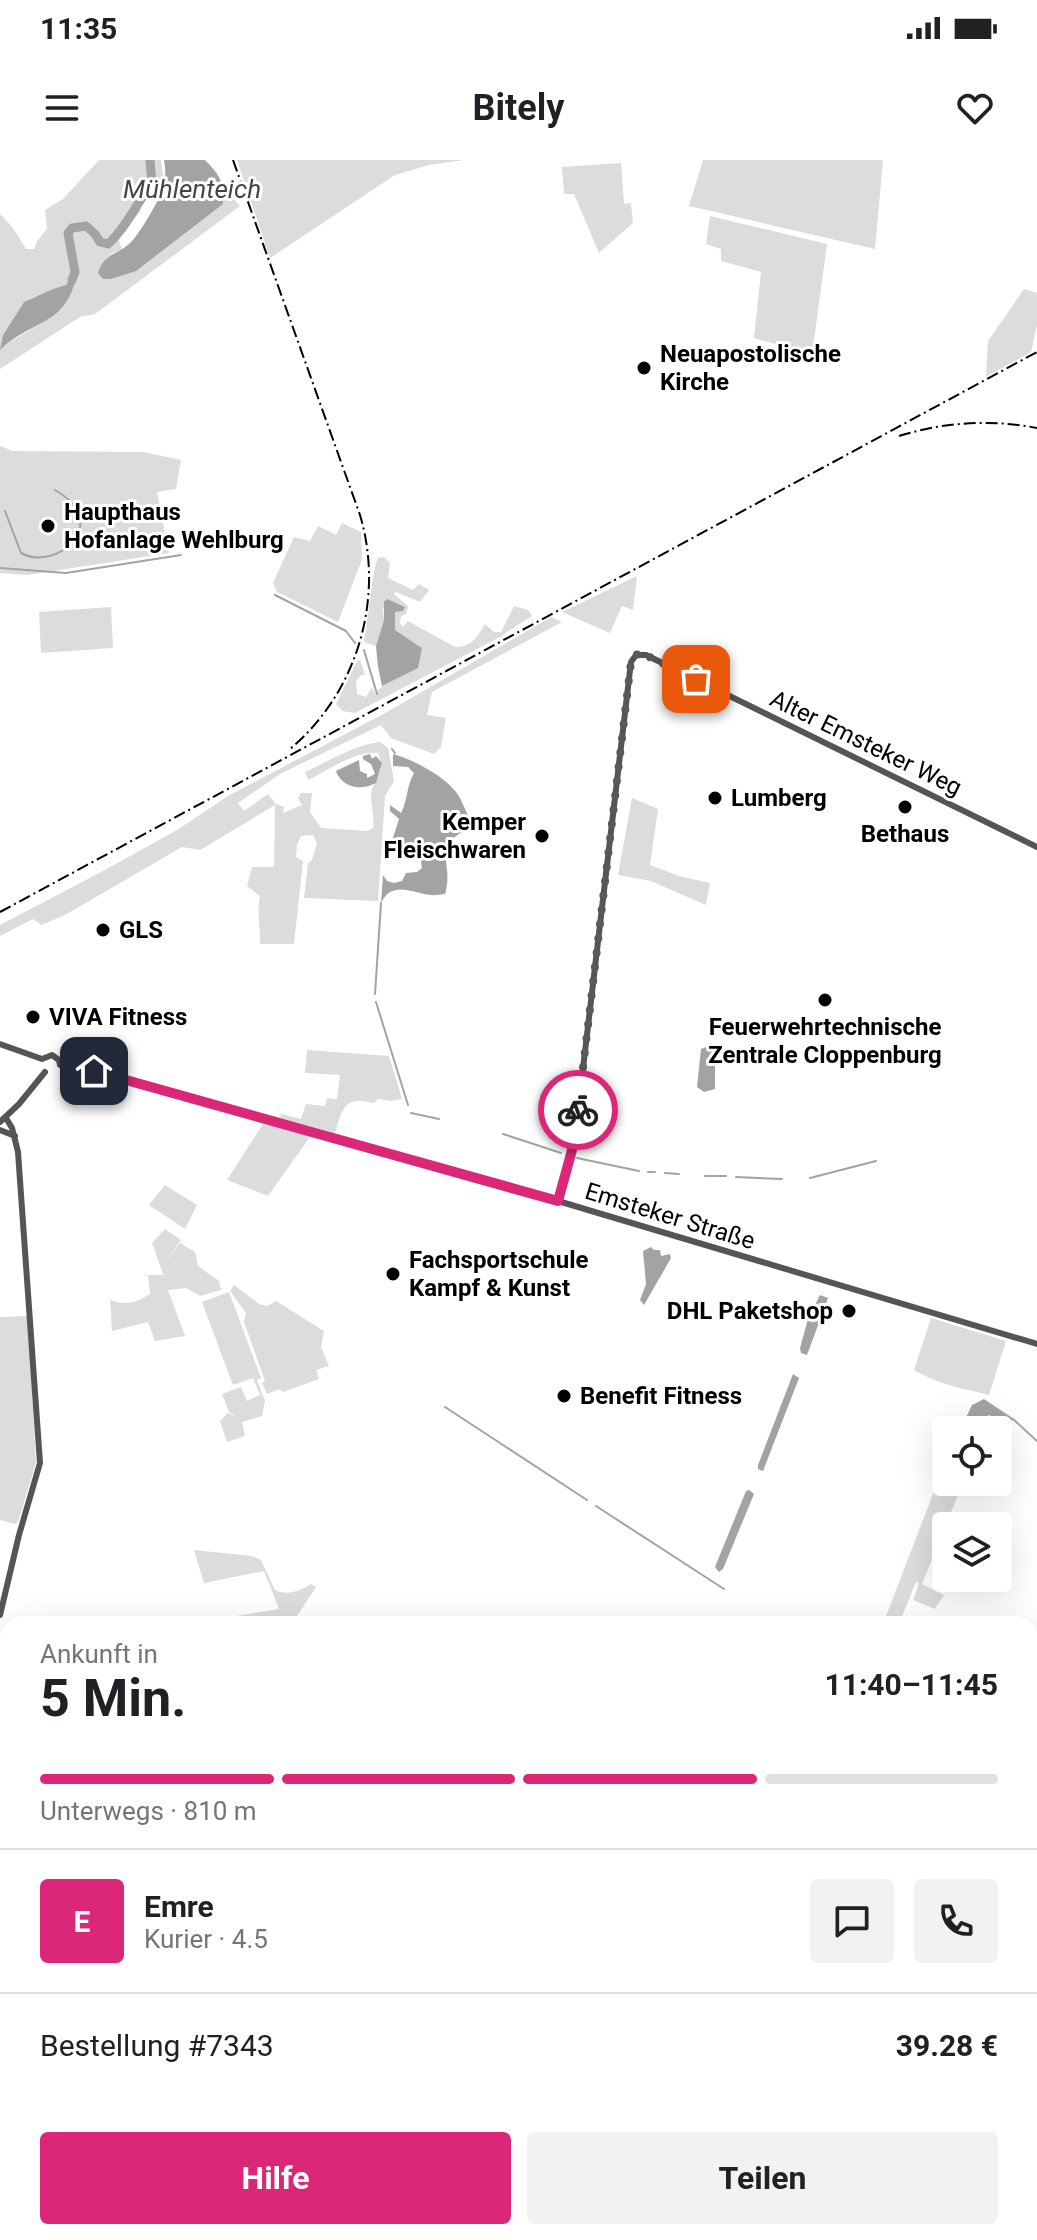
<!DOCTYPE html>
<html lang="de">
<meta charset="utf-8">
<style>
body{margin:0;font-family:Roboto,sans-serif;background:#f2f2f2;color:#202124;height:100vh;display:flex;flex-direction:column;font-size:30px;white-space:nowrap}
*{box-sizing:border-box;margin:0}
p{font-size:26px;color:#757577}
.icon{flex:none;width:44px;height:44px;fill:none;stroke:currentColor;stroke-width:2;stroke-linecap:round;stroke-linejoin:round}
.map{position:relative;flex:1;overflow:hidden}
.drawer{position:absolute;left:0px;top:1456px;width:1038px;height:624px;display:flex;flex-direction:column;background:#fff;border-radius:24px 24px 0 0;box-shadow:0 8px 32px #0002}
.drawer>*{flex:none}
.fabs{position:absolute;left:932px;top:1256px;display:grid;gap:16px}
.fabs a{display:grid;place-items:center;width:80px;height:80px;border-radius:8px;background:#fff;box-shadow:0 8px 32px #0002;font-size:40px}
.pin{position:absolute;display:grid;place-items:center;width:68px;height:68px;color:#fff;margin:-34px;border-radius:16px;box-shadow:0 4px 12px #0006}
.courier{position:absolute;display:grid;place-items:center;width:80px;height:80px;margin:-40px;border:6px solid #db2777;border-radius:50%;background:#fff;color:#222;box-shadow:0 2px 10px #0007}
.summary em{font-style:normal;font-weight:700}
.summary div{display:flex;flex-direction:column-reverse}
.summary{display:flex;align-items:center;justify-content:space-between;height:136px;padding:0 40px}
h1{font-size:52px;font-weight:700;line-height:60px}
.bar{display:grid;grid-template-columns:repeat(4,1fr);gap:12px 8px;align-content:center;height:96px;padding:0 40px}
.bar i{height:10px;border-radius:6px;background:#e0e0e0}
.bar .active{background:#db2777}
.bar p{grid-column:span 4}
.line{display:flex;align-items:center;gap:20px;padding:0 40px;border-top:2px solid #e0e0e0}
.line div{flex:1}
.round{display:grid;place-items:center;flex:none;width:84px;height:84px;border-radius:8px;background:#f2f2f2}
.cta{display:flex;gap:16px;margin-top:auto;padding:16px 40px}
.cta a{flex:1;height:92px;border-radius:8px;background:#db2777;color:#fff;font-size:32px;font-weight:700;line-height:92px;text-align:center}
.cta a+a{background:#f2f2f2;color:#202124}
.status{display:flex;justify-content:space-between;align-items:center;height:56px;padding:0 40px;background:#fff;direction:ltr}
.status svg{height:22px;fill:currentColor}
header{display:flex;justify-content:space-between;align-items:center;height:104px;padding:0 40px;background:#fff;font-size:36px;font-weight:700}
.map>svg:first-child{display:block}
.green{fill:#dcdcdc;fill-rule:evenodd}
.water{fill:#a3a3a3}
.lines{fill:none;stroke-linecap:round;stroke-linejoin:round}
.stream{stroke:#a3a3a3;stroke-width:2}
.river{stroke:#a3a3a3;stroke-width:9}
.minor{stroke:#555;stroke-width:6}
.rail{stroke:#000;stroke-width:2;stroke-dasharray:12 4 2 4;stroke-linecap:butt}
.done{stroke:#595959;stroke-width:8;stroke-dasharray:0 14.4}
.route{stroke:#db2777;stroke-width:10}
.poi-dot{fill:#000;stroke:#fff;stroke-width:3}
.labels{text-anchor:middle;stroke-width:6;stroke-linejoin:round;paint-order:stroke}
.poi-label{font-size:24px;font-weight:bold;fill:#000;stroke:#fff;text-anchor:start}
.street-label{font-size:24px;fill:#000;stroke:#fff}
.water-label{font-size:26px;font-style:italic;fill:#444;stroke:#fff}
</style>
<div class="status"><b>11:35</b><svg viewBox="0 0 49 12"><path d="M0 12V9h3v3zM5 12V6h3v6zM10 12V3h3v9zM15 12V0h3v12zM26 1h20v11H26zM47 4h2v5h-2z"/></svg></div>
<header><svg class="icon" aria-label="menu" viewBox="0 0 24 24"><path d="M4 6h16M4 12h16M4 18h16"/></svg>Bitely<svg class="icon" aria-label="heart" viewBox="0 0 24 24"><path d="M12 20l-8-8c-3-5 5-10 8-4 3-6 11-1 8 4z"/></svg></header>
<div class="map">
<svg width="1037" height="2080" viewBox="0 0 1037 2080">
<rect width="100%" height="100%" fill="#fff"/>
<!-- green -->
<path class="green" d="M99 0H161L163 16 160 32 143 39 140 52 118 78 122 89 107 96 183 73 223 44 225 29 240 46 95 154 80 157 0 209V54L13 68 26 89H34L37 81 47 69 45 50 63 39ZM73 112 49 159 3 186V175L24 142 66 125Z
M237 0H464L429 5 395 15 270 98Z
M703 0H883L875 89 689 46Z
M621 3 624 44 631 43 633 63 599 93 574 34H564L562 7Z
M710 56 827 84 812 195 754 178 761 112 721 101V89L706 84Z
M1024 129 1037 133V165L1031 192 986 217 988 181Z
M0 286 13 291 143 292 181 300 176 329 157 332 169 393 28 415 0 413Z
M342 363 361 372 362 399 338 462 277 432 273 423 294 377 310 381 318 366 336 375Z
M384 397 390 403 388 418 413 430 419 424 429 430 420 442 396 432 394 434 408 446 406 454 401 456 400 463 403 467 408 461 455 487C472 487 477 477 485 464L494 472H501L514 446 528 450 532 456 498 478 355 553 342 551 336 544 357 501 360 500 365 515H361L356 522 357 534 366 537 372 527 375 534 382 526 417 508 422 488 395 470V452L383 448 384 460 376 486 364 482C368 464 372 409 378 398Z
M637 416 633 450 622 446 610 473 562 452Z
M111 447 113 488 41 493 39 452Z
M551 457 562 462 432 532 427 555 446 558 441 587 434 594 391 578 381 565 280 614 238 643 244 651 268 634 276 644 284 647 283 653 302 645 298 638 301 633H312L310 652 321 668 367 671 373 668C375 656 369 640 372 629 378 613 385 612 378 593 356 590 329 610 308 620L305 612C329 601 354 585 380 582L388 588 394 621 385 636 378 741 304 738 308 703 312 700 317 683 313 675 301 676 297 684 296 697 303 701 294 784H260C261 767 256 753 260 736L247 726 252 707H274L275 645 200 690 182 687 65 755 41 765 33 759 0 776V765L105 710 177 670 228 636 387 552Z
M632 638 658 649 650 705 679 716 710 723 706 745 651 721 618 715Z
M307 890 389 896 402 939 392 941 378 939 374 943C344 936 343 947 335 973L280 958 281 954 301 959 306 944 325 946 327 938 337 939 340 915 305 913Z
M263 964 312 974 268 1036 227 1020Z
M165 1025 197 1045 185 1069 149 1045Z
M165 1069 181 1080 163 1105 180 1083 195 1092 198 1106 219 1121 221 1130 200 1136 186 1128 168 1130 185 1176 155 1181 148 1162 112 1171 110 1140C127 1145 134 1144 150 1134L148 1115H163L165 1119 152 1083Z
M234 1125 259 1144 267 1146 276 1141 324 1171 321 1187 329 1206 316 1210 319 1219 283 1232 280 1229 267 1234 262 1223 265 1221 244 1162 246 1153 230 1131Z
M229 1132 261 1218 257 1220 265 1241 262 1256 242 1262 245 1276 227 1282 220 1261 228 1253 238 1258 229 1252 222 1234 241 1227 247 1241 260 1235 253 1218 233 1225 202 1142Z
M28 1156 36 1303 18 1362 15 1364 0 1360V1157Z
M931 1158 1006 1181 989 1235C964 1229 937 1224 914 1210Z
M936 1326 958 1335 922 1424 944 1435 935 1449 913 1440 919 1423 916 1422 899 1464H890L893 1457 881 1464H868L886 1456Z
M194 1390 252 1396 261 1400 275 1430C287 1436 300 1431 311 1424L316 1427 297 1456 309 1464H186L279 1449 264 1411 204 1423Z
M0 1529H8V1638L0 1637Z
M729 2072H832L829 2080H727Z"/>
<!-- water -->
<path class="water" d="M164 0H205C219 14 226 24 223 44L136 111 111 119H103L98 113C103 95 116 95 129 84 138 77 158 42 162 31 166 20 166 11 164 0Z
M74 112 77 113C67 167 32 159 0 190L3 175 24 142C39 136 50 129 66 125Z
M387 439 405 447 403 451 395 452V470L422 488 418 508 382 526 378 507 376 486 384 460V442Z
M370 594 372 599 376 596 382 603 376 623C361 631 342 628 336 611L359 600 360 611 367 614V618L375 614 371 604 363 599V596Z
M393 594C412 599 444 616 456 632 462 640 466 652 471 662L470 666 445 684C444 703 451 714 445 734 440 734 436 736 431 735 412 733 392 720 381 743L383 715 387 721 394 723 402 721 406 713 417 712 422 708 421 701 398 684 391 687 386 695 387 683 393 678 399 659 390 651V645L401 653C408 640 406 627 414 613L408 607 393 606Z
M709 886 715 890V929L704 932 697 927 701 889Z
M651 1087 654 1090H660L661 1096 670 1094 671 1098 644 1145 640 1140 646 1124 643 1091Z
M820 1135 828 1138 827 1141 807 1195 801 1193 800 1188 808 1159Z
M793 1214 799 1218 763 1311 758 1309V1305Z
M984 1239 1014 1259 1006 1264 989 1255 974 1265 972 1270H960L972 1245Z
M749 1330 754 1334 723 1409 719 1412 715 1407 746 1331Z"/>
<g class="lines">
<!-- stream -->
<path class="stream" d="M5 351 21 393C56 412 114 364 55 330
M0 408 66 413 181 395
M275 435 346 471 355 483
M364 490 377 534
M392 589 395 593
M375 834 381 743
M376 842 408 945
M411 953 439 959
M503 974 561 993
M577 998 639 1011
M648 1012H655
M665 1013 679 1014
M705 1016H726
M736 1017 782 1019
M810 1018 876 1001
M445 1247 587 1340
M1013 1259 1037 1281
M596 1346 724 1429
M0 1736 8 1740
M1030 1923 1037 1925
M1030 2062 1037 2050
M1020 2080 1024 2072"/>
<!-- river -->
<path class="river" d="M72 120 75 112 68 73 72 68 86 66 95 74 100 82 108 84C127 67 136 43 152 24L150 0"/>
<!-- minor -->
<path class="minor" d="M0 884 42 899 52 895 59 900 60 905
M60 905 126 919 558 1041 1037 1184
M0 962 19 944 45 912
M0 970 15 976
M558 1041 576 968 631 502 636 495H646L1037 687
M0 1455 19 1375 40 1303 18 992 12 968 6 958
M0 1731 8 1735
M849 2072 863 2080"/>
<!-- rail -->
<path class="rail" d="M233 0 360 355C385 439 357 533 290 589
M899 276C944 262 991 259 1037 268
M0 752 1037 192"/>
</g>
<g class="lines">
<!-- done -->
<path class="done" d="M578 950 631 502 636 495 641 493 696 519"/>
<!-- route -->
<path class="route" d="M94 911 558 1041 572 990 578 950"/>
</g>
<!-- markers -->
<g class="poi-dot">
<circle cx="644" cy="208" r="8"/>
<circle cx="48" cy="366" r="8"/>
<circle cx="715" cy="638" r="8"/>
<circle cx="905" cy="647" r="8"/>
<circle cx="542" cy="676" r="8"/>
<circle cx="103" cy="770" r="8"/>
<circle cx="825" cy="840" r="8"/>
<circle cx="33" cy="857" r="8"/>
<circle cx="393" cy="1114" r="8"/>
<circle cx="849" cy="1151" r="8"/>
<circle cx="564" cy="1236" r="8"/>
</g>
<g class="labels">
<!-- poi labels -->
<g class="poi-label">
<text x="660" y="202">Neuapostolische<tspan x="660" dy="28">Kirche</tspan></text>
<text x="64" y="360">Haupthaus<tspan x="64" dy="28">Hofanlage Wehlburg</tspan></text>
<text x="731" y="646">Lumberg</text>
<text x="526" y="670" text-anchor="end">Kemper<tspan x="526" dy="28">Fleischwaren</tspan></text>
<text x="905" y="682" text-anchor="middle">Bethaus</text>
<text x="119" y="778">GLS</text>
<text x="49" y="865">VIVA Fitness</text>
<text x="825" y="875" text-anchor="middle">Feuerwehrtechnische<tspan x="825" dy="28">Zentrale Cloppenburg</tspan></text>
<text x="409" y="1108">Fachsportschule<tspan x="409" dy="28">Kampf &amp; Kunst</tspan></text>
<text x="833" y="1159" text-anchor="end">DHL Paketshop</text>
<text x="580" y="1244">Benefit Fitness</text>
</g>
<!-- street labels -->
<g class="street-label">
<text transform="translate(866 583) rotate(26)" y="8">Alter Emsteker Weg</text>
<text transform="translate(670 1056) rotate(17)" y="8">Emsteker Straße</text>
</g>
<!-- water labels -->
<g class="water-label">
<text x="192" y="38">Mühlenteich</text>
</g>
</g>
</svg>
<div class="fabs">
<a><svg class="icon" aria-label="locate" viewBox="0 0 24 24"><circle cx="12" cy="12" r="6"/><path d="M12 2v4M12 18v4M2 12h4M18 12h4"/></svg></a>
<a><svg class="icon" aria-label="layers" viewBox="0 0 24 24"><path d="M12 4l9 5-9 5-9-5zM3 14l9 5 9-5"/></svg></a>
</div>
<div class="pin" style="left:696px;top:519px;background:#ea580c"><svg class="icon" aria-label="bag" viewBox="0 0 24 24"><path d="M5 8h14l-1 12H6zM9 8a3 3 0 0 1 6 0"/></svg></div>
<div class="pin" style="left:94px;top:911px;background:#1f2937"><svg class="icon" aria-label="home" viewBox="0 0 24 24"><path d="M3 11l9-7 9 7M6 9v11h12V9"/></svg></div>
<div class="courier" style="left:578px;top:950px"><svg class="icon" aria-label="bike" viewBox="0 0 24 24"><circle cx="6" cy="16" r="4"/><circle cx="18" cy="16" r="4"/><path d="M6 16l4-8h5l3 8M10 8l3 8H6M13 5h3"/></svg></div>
<section class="drawer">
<div class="summary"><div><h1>5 Min.</h1><p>Ankunft in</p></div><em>11:40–11:45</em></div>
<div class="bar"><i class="active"></i><i class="active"></i><i class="active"></i><i></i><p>Unterwegs · 810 m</p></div>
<div class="line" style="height:144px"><b class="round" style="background:#db2777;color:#fff">E</b><div><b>Emre</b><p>Kurier · 4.5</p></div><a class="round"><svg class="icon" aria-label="chat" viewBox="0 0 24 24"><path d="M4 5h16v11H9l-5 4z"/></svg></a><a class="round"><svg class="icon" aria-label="phone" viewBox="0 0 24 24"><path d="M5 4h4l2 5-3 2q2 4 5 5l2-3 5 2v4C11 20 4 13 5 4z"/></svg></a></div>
<div class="line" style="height:104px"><div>Bestellung #7343</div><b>39.28 €</b></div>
<div class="cta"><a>Hilfe</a><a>Teilen</a></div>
</section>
</div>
